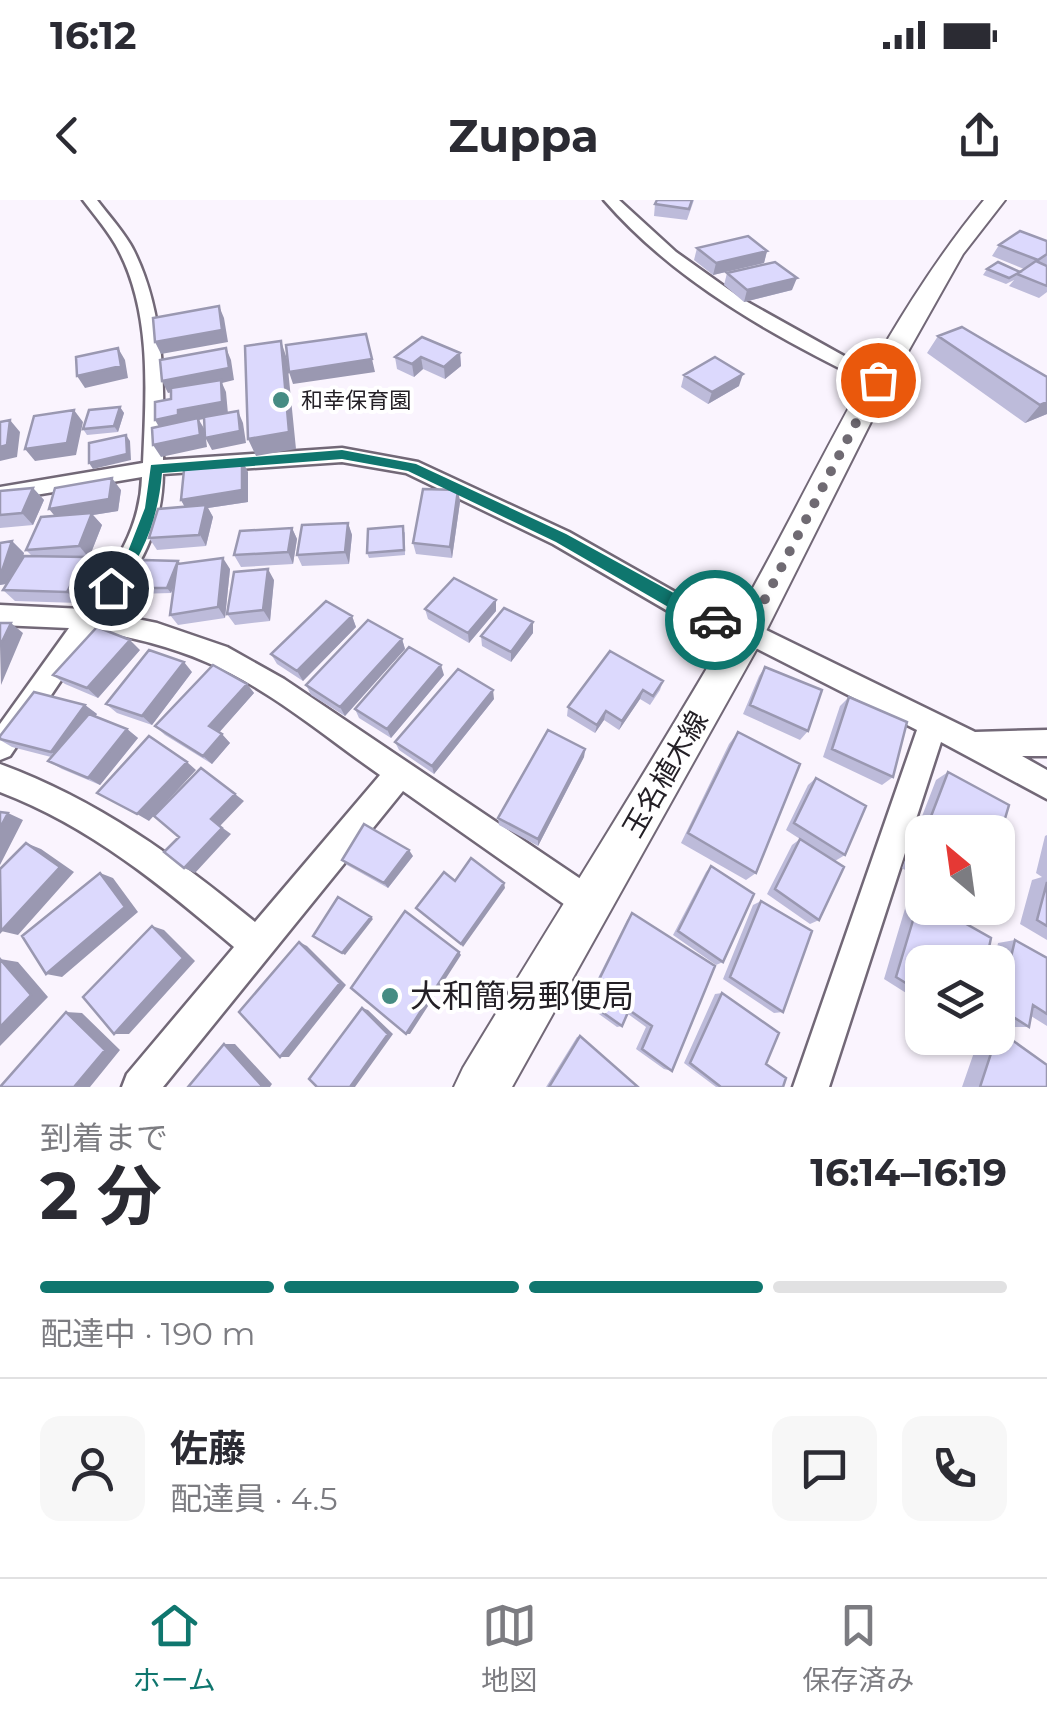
<!DOCTYPE html>
<html lang="ja">
<meta charset="utf-8">
<style>
body{margin:0;font-family:Montserrat,"Noto Sans JP",sans-serif;background:#f7f7f7;color:#2b2b33;height:100vh;display:flex;flex-direction:column;font-size:38px;white-space:nowrap}
*{box-sizing:border-box;margin:0}
p{font-size:32px;color:#7c7c81}
.icon{flex:none;width:55px;height:55px;fill:none;stroke:currentColor;stroke-width:2;stroke-linecap:round;stroke-linejoin:round}
.map{position:relative;height:887px;overflow:hidden}
.drawer{display:flex;flex-direction:column;background:#fff;flex:1}
.drawer>*{flex:none}
.needle{width:65px;rotate:331deg}
.fabs{position:absolute;left:905px;top:615px;display:grid;gap:20px}
.fabs a{display:grid;place-items:center;width:110px;height:110px;border-radius:20px;background:#fff;box-shadow:0 2px 8px #0004;font-size:50px}
.pin{position:absolute;display:grid;place-items:center;width:85px;height:85px;color:#fff;margin:-42px;border:5px solid #fff;border-radius:50%;box-shadow:0 2px 10px #0007}
.courier{position:absolute;display:grid;place-items:center;width:100px;height:100px;margin:-50px;border:8px solid #0f766e;border-radius:50%;background:#fff;color:#222;box-shadow:0 2px 12px #0007}
.summary em{font-style:normal;font-weight:700}
.summary div{display:flex;flex-direction:column-reverse}
.summary{display:flex;align-items:center;justify-content:space-between;height:170px;padding:0 40px}
h1{font-size:65px;font-weight:700;line-height:75px}
.bar{display:grid;grid-template-columns:repeat(4,1fr);gap:15px 10px;align-content:center;height:120px;padding:0 40px}
.bar i{height:12px;border-radius:8px;background:#e1e1e2}
.bar .active{background:#0f766e}
.bar p{grid-column:span 4}
.line{display:flex;align-items:center;gap:25px;padding:0 40px;border-top:2px solid #e1e1e2}
.line div{flex:1}
.round{display:grid;place-items:center;flex:none;width:105px;height:105px;border-radius:20px;background:#f7f7f7}
.status{display:flex;justify-content:space-between;align-items:center;height:70px;padding:0 50px;background:#fff;direction:ltr}
.status svg{height:28px;fill:currentColor}
header{display:flex;justify-content:space-between;align-items:center;height:130px;padding:0 40px;background:#fff;font-size:45px;font-weight:700}
.tab-bar{display:flex;justify-content:space-around;align-items:center;height:140px;border-top:2px solid #e1e1e2;background:#fff;font-size:28px;color:#7c7c81}
.tab-bar a{display:grid;justify-items:center;gap:5px}
.tab-bar .active{color:#0f766e}
.map>svg:first-child{display:block}
.lines{fill:none;stroke-linecap:round;stroke-linejoin:round}
.street-casing{stroke:#726877;stroke-width:5}
.secondary-casing{stroke:#726877;stroke-width:4}
.street{fill:#fff;fill-rule:evenodd}
.secondary{fill:#fff;fill-rule:evenodd}
.wall{fill:#bdbbda}
.shaded-wall{fill:#9a98b1}
.building{fill:#dcd9fd;stroke:#9a98b1;stroke-width:2.5}
.route{fill:#0f766e}
.done{stroke:#6f6a72;stroke-width:10;stroke-dasharray:0 18}
.poi-dot{fill:#468c83;stroke:#fff;stroke-width:4}
.labels{text-anchor:middle;stroke-width:8;stroke-linejoin:round;paint-order:stroke}
.far-poi-label{font-size:22px;fill:#242026;stroke:#fff;text-anchor:start}
.street-label{font-size:28px;fill:#242026;stroke:#fff}
.near-poi-label{font-size:32px;fill:#242026;stroke:#fff;text-anchor:start}
</style>
<div class="status"><b>16:12</b><svg viewBox="0 0 49 12"><path d="M0 12V9h3v3zM5 12V6h3v6zM10 12V3h3v9zM15 12V0h3v12zM26 1h20v11H26zM47 4h2v5h-2z"/></svg></div>
<header><svg class="icon" aria-label="back" viewBox="0 0 24 24"><path d="M15 5l-7 7 7 7"/></svg>Zuppa<svg class="icon" aria-label="share" viewBox="0 0 24 24"><path d="M12 15V3M7 8l5-5 5 5M5 13v7h14v-7"/></svg></header>
<div class="map">
<svg width="1047" height="887" viewBox="0 0 1047 887">
<rect width="100%" height="100%" fill="#faf4fe"/>
<g class="lines">
<!-- street casing -->
<g class="street-casing">
<path id="street" d="M83 0H97C109 16 125 33 134 51 166 116 164 190 163 260L342 248 418 262 569 332 684 397 756 425 975 532 1047 530V556H1022L1047 570V599L941 542 829 887H793L917 530 738 439 668 411 553 344 406 273 342 262 163 274C162 333 139 366 107 413L157 423 227 447 284 479 600 692 605 703 600 714 589 719 578 714 403 591 163 887H122L127 874 234 747C162 686 90 626 0 592V564C98 600 176 657 255 722L380 575C325 537 269 488 206 462 170 446 133 438 95 430L10 556 0 560V524L69 428 0 425V405L83 409C114 366 140 331 142 277L0 301V287L143 263C146 193 152 115 119 51 110 33 95 16 83 0Z
M604 0H619L676 52 742 99 887 180 884 184H872C776 138 675 82 604 0Z"/>
</g>
<!-- secondary casing -->
<g class="secondary-casing">
<path id="secondary" d="M984 0H1005L963 54 892 180 760 443 512 887H454L463 868C553 719 647 572 734 422 815 280 880 126 984 0Z"/>
</g>
<!-- street -->
<use href="#street" class="street"/>
<!-- secondary -->
<use href="#secondary" class="secondary"/>
</g>
<!-- wall -->
<path class="wall" d="M694 0 687 20 654 16 655 4Z
M1047 41V92L1039 98 1009 86 1014 80 1006 84 983 75 987 69 1020 72 1024 69 992 56 999 45Z
M697 48 767 51 764 63 713 75 694 60Z
M727 73 792 90 744 102 724 85Z
M938 136 1047 177V214L1025 223 927 153Z
M460 153 461 166 445 179 423 169 414 177 397 169 395 157Z
M684 175 739 186 708 204 681 187Z
M120 207 124 213 118 232 87 235 83 229Z
M248 272V302L208 308 213 317 206 346 157 350 149 338 185 307 181 300Z
M33 288 44 300 33 325 0 328V291Z
M121 290 118 311 93 315 102 325 89 358H86L96 368 78 403 15 401 3 390 7 384 0 385V343L12 341 24 353 22 359 32 356 26 350 55 316Z
M458 290 460 302 452 358 416 354 413 343Z
M348 323 352 335 349 364 302 366 297 355Z
M292 328 297 339 293 364 241 367 234 355Z
M405 332V355L369 358 367 353Z
M178 361 181 364 230 369 225 418 178 425 170 415 174 387 171 393 135 394 130 388Z
M274 380 270 421 235 425 227 414Z
M425 409 496 411 469 443 428 419Z
M352 416 356 427 303 481 277 464 271 454Z
M533 422V433L511 462 482 446 481 436Z
M402 439 405 449 345 516 311 495 306 485Z
M140 450 98 498 65 484 53 475Z
M765 467 808 531 800 540 743 514 759 476Z
M192 472 152 525 117 513 106 504Z
M444 475 391 538 359 518 355 509Z
M663 481 660 490 650 505 640 499 619 530 604 520 595 533 567 516 568 507Z
M247 484 254 493 219 532 230 543 212 564 165 535 155 526Z
M849 497 893 577 882 585 823 557 840 506Z
M494 499 434 574 399 550 395 542Z
M85 505 97 514 95 516 127 529 138 538 100 585 62 569 48 561 51 557 12 547 0 540V536Z
M738 532 756 673 746 680 681 643 729 544Z
M585 549 584 557 538 646 499 625 498 618Z
M948 572 998 632H922V681L902 668 936 580Z
M816 578 845 655 835 661 819 720 810 724 767 694 792 645 800 639 786 630 808 585Z
M1047 635V740L1020 724 1032 680 1042 677 1036 673 1045 636Z
M413 656 388 688 347 665 342 660Z
M711 666 723 762 716 765 673 735 706 672Z
M920 697 922 762V803L884 779 907 702Z
M761 701 783 812 774 813 723 779 753 705Z
M632 713 672 871 664 869 636 849 646 827 628 814 622 826 617 827 585 804 627 720Z
M1015 740 1047 758V826L1031 816 1029 827H1011L998 818V762H994L998 743Z
M722 793 766 864 783 887H716L684 863 715 794Z
M580 836 638 887H546L577 837Z
M979 838H998L1047 887H962Z"/>
<!-- shaded-wall -->
<path class="shaded-wall" d="M767 51 764 63 713 75 716 63Z
M797 78 792 90 744 102 747 90Z
M219 106 224 118 228 142 161 154 155 142Z
M281 141 287 159 296 249 256 256 248 239Z
M118 148 125 160 128 178 85 188 77 176Z
M226 148 231 160 234 180 222 183 226 192 228 214 199 220 205 230 238 211 243 223 246 243 212 250 206 239 207 247 161 257 153 245 162 232 155 220 178 210 221 183 168 193 162 181Z
M460 153 461 166 445 179 444 167Z
M421 157 423 169 414 177 412 164Z
M372 159 375 172 293 184 289 172Z
M743 174 739 186 708 204 712 192Z
M1047 202V214L1025 223 1040 205Z
M120 207 124 213 118 232 114 226Z
M74 210 83 222 76 255 35 261 25 249Z
M10 220 20 232 17 257 0 261V247Z
M126 235 130 241 131 260 93 269 89 263Z
M242 260 248 272V302L208 308 213 317 206 346 181 300Z
M112 278 121 290 118 311 93 315 102 325 89 358 49 309Z
M33 288 44 300 33 325 22 313Z
M458 290 460 302 452 358 450 347Z
M348 323 352 335 349 364 345 352Z
M292 328 297 339 293 364 288 352Z
M12 341 24 353 15 382 0 385V372Z
M85 357 96 368 78 403 67 392Z
M223 358 230 369 225 418 218 407Z
M178 361 182 366 171 393 167 388Z
M268 369 274 380 270 421 263 410Z
M496 400V411L469 443 468 433Z
M352 416 356 427 303 481 297 471Z
M533 422V433L511 462V452Z
M11 423 23 433 1 485 0 446Z
M402 439 405 449 345 516 340 507Z
M130 440 140 450 98 498 87 488Z
M184 462 192 472 152 525 142 516Z
M441 465 444 475 391 538 387 529Z
M247 484 254 493 217 535 209 526Z
M493 490 494 499 434 574 432 566Z
M643 490 640 499 619 530 622 521Z
M85 505 97 514 64 560 51 552Z
M606 511 604 520 595 533 597 525Z
M127 529 138 538 100 585 88 578Z
M222 534 230 543 212 564 203 556Z
M585 549 584 557 538 646V639Z
M187 562 196 570 149 621 137 614Z
M235 594 244 601 220 626 231 634 195 673 184 668 211 619Z
M8 613 23 620 0 665V628Z
M26 643 41 649 74 672 18 735 1 731Z
M409 650 413 656 388 688 384 683Z
M100 673 113 678 138 712 62 777 46 774Z
M504 683 505 688 463 747 461 744Z
M371 717 373 719 345 755 342 753Z
M152 726 164 730 195 761 129 834H114Z
M299 742 307 746 346 785 289 857H280Z
M459 752 461 755 410 834H406Z
M0 759 18 762 48 797 0 846Z
M362 808 368 810 393 834 355 887H350Z
M66 812 82 813 120 850 90 887H74Z
M224 844H235L272 884 270 887H261Z"/>
<!-- building -->
<path class="building" d="M657 0H692L689 9 655 4Z
M1020 31 1047 41V54L1038 60 999 45Z
M748 36 767 51 716 63 697 48Z
M1036 61 1047 66V86L1017 74Z
M775 62 797 78 747 90 727 73Z
M998 62 1020 72 1009 78 987 69Z
M219 106 222 130 155 142 153 118Z
M962 127 1047 177V202L1040 205 938 136Z
M366 134 372 159 289 172 286 145Z
M422 137 460 153 444 167 421 157 412 164 395 157Z
M281 141 289 232 248 239 245 146Z
M118 148 121 166 77 176 76 157Z
M226 148 229 168 162 181 160 160Z
M715 157 743 174 712 192 684 175Z
M221 180 222 202 178 210V215L155 220V202L171 199V188Z
M120 207 114 226 83 229 89 210Z
M74 210 67 243 25 249 34 216Z
M238 211 240 231 205 238 204 217Z
M198 218 200 235 153 245 152 228Z
M10 220 7 245 0 247V222Z
M126 235 127 254 89 263V243Z
M242 260V290L181 300 184 270Z
M112 278 109 299 49 309 55 288Z
M33 288 22 313 0 315V291Z
M423 289 458 290 450 347 413 343Z
M206 305 199 335 149 338 158 309Z
M92 313 79 346 26 350 41 317Z
M348 323 345 352 297 355 302 325Z
M403 326 404 350 367 353 368 329Z
M292 328 288 352 234 355 240 331Z
M12 341 2 371 0 372V343Z
M24 356 85 357 67 392 3 390Z
M223 358 218 407 170 415 177 364Z
M143 360 178 361 167 388H130Z
M268 369 263 410 227 414 234 372Z
M454 378 496 400 468 433 425 409Z
M326 401 352 416 297 471 271 454Z
M504 408 533 422 511 452 481 436Z
M368 420 402 439 340 507 306 485Z
M0 423H11L0 446Z
M97 427 130 440 87 488 53 475Z
M409 447 441 465 387 529 355 509Z
M149 450 184 462 142 516 106 504Z
M610 451 663 481 653 496 643 490 622 521 606 511 597 525 568 507Z
M213 465 247 484 209 526 222 534 203 556 155 526Z
M765 467 822 490 808 531 750 505Z
M458 469 493 490 432 566 395 542Z
M34 492 85 505 51 552 0 539V536Z
M849 497 907 522 893 577 832 549Z
M89 514 127 529 88 578 48 561Z
M548 530 585 549 538 639 498 618Z
M738 532 800 564 756 673 688 633Z
M149 536 187 562 137 614 97 593Z
M201 568 235 594 211 619 222 628 184 668 164 652 179 637 154 616Z
M948 572 1009 605 998 642V632H925Z
M816 578 866 606 845 655 794 623Z
M0 612 8 613 0 628Z
M364 624 409 650 384 683 342 660Z
M800 639 844 667 819 720 775 689Z
M922 639V668L914 662Z
M26 643 60 667 1 731 0 669Z
M471 658 504 683 461 744 416 708 444 672 455 681Z
M711 666 754 694 723 762 678 731Z
M100 673 125 707 46 774 22 736Z
M1047 682V726L1037 720Z
M338 697 371 717 342 753 313 736Z
M920 697 922 699V708H938L991 738 986 762H922V793L896 777Z
M761 701 812 731 783 812 730 777Z
M405 711 459 752 406 834 351 788Z
M632 713 715 766 672 871 642 849 652 826 629 810 622 826 588 802Z
M152 726 183 758 114 834 83 797Z
M1015 740 1047 758V814L1033 805 1029 827 999 808Z
M299 742 340 783 280 857 239 812Z
M0 759 31 795 0 827Z
M722 793 779 833 766 864 786 878 783 887H721L690 863Z
M362 808 388 834 350 887H317L309 879Z
M66 812 105 850 74 887H0Z
M998 830 1047 865V887H980L996 838H998Z
M580 836 638 887H549Z
M224 844 262 886 261 887H188Z"/>
<!-- route -->
<path class="route" d="M342 250 416 264 566 334 723 420 715 426 670 408 556 342 408 271 342 259 162 273C158 319 144 354 116 392H105L103 388 127 354 145 308 151 265Z"/>
<g class="lines">
<!-- done -->
<path class="done" d="M715 420 748 432 878 180"/>
</g>
<!-- markers -->
<g class="poi-dot">
<circle cx="281" cy="200" r="10"/>
<circle cx="390" cy="796" r="10"/>
</g>
<g class="labels">
<!-- far-poi labels -->
<g class="far-poi-label">
<text x="301" y="208">和幸保育園</text>
</g>
<!-- street labels -->
<g class="street-label">
<text transform="translate(665 574) rotate(-60)" y="10">玉名植木線</text>
</g>
<!-- near-poi labels -->
<g class="near-poi-label">
<text x="410" y="807">大和簡易郵便局</text>
</g>
</g>
</svg>
<div class="fabs">
<a><svg class="needle" viewBox="-14 -14 28 28"><path d="M0-13l5 13h-10z" fill="#e53935"/><path d="M0 13l5-13h-10z" fill="#7c7c81"/></svg></a>
<a><svg class="icon" aria-label="layers" viewBox="0 0 24 24"><path d="M12 4l9 5-9 5-9-5zM3 14l9 5 9-5"/></svg></a>
</div>
<div class="pin" style="left:878px;top:180px;background:#ea580c"><svg class="icon" aria-label="bag" viewBox="0 0 24 24"><path d="M5 8h14l-1 12H6zM9 8a3 3 0 0 1 6 0"/></svg></div>
<div class="pin" style="left:111px;top:388px;background:#1f2937"><svg class="icon" aria-label="home" viewBox="0 0 24 24"><path d="M3 11l9-7 9 7M6 9v11h12V9"/></svg></div>
<div class="courier" style="left:715px;top:420px"><svg class="icon" aria-label="car" viewBox="0 0 24 24"><path d="M5 17H2v-5l4-1 3-4h7l3 4 3 1v5h-3M9 17h6M6 11h13"/><circle cx="7" cy="17" r="2"/><circle cx="17" cy="17" r="2"/></svg></div>
</div>
<section class="drawer">
<div class="summary"><div><h1>2 分</h1><p>到着まで</p></div><em>16:14–16:19</em></div>
<div class="bar"><i class="active"></i><i class="active"></i><i class="active"></i><i></i><p>配達中 · 190 m</p></div>
<div class="line" style="height:180px"><a class="round"><svg class="icon" aria-label="person" viewBox="0 0 24 24"><circle cx="12" cy="8" r="4"/><path d="M4 21q1-7 8-7t8 7"/></svg></a><div><b>佐藤</b><p>配達員 · 4.5</p></div><a class="round"><svg class="icon" aria-label="chat" viewBox="0 0 24 24"><path d="M4 5h16v11H9l-5 4z"/></svg></a><a class="round"><svg class="icon" aria-label="phone" viewBox="0 0 24 24"><path d="M5 4h4l2 5-3 2q2 4 5 5l2-3 5 2v4C11 20 4 13 5 4z"/></svg></a></div>
</section>
<nav class="tab-bar">
<a class="active"><svg class="icon" aria-label="home" viewBox="0 0 24 24"><path d="M3 11l9-7 9 7M6 9v11h12V9"/></svg>ホーム</a>
<a><svg class="icon" aria-label="map" viewBox="0 0 24 24"><path d="M3 6l6-2 6 2 6-2v14l-6 2-6-2-6 2zM9 4v14M15 6v14"/></svg>地図</a>
<a><svg class="icon" aria-label="saved" viewBox="0 0 24 24"><path d="M7 4h10v16l-5-4-5 4z"/></svg>保存済み</a>
</nav>
